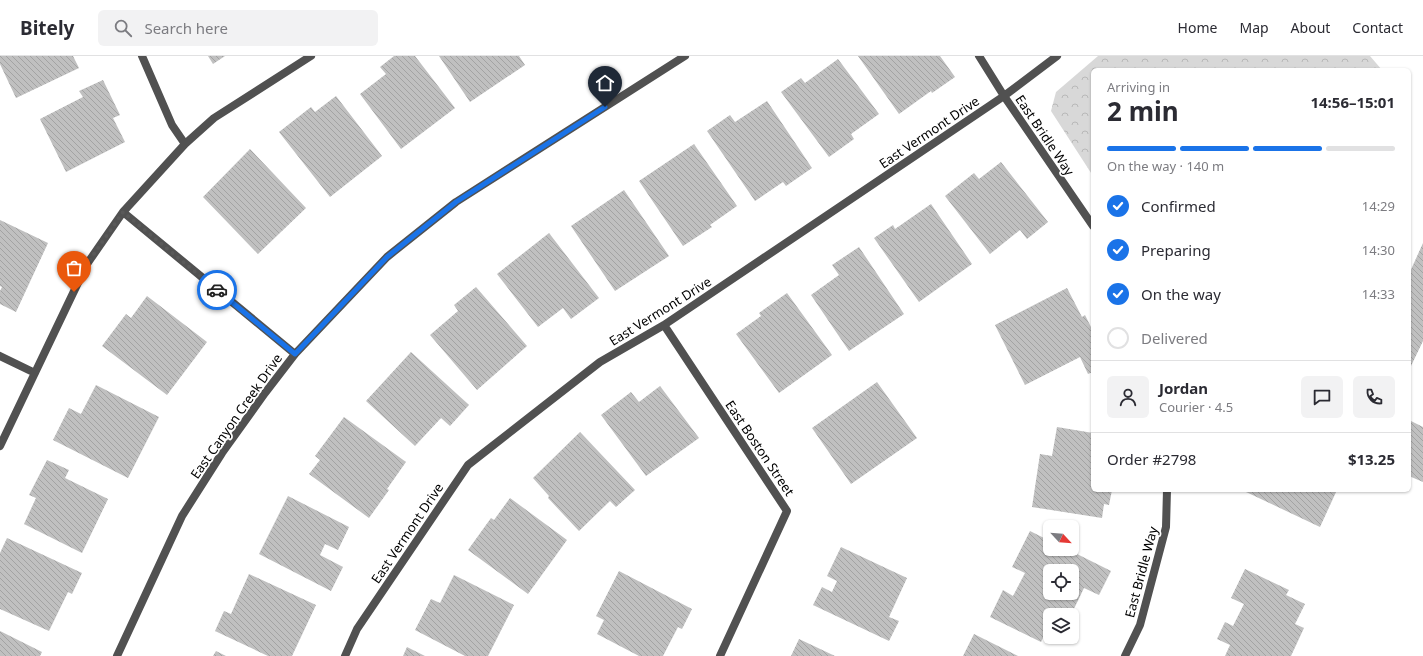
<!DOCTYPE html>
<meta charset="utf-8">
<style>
body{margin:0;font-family:"Noto Sans",sans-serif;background:#f2f2f3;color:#2b2b33;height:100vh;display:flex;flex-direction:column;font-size:15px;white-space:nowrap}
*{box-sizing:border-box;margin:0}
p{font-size:13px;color:#7c7c81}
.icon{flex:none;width:22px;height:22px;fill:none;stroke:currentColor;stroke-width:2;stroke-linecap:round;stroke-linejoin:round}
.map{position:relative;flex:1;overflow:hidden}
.sheet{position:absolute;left:1091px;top:12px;width:320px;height:424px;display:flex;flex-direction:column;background:#fff;border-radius:6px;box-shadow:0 1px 3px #0004}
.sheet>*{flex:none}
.needle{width:26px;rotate:116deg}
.fabs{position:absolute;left:1043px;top:464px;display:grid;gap:8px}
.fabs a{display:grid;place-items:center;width:36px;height:36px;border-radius:6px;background:#fff;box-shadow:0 1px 3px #0004;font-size:20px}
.pin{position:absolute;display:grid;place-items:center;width:34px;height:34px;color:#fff;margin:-41px -17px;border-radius:50% 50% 50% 0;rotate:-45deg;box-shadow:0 0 4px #0007}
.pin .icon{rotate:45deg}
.courier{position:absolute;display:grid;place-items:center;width:40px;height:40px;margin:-20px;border:3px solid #1a73e8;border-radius:50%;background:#fff;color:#222;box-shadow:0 1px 5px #0007}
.head em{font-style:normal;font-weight:700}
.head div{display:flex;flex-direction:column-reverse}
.head{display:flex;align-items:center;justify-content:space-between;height:68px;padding:0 16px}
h1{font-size:26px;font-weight:700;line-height:30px}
.bar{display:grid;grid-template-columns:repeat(4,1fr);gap:6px 4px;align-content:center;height:48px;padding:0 16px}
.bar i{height:5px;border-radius:3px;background:#e1e1e2}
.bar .selected{background:#1a73e8}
.bar p{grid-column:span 4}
.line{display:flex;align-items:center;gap:10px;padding:0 16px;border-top:1px solid #e1e1e2}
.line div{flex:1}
.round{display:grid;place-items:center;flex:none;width:42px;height:42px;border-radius:6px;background:#f2f2f3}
ol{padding:0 16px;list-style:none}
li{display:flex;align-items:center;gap:12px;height:44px}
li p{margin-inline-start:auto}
li .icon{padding:4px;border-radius:50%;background:#1a73e8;color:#fff;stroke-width:4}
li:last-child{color:#7c7c81}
li i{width:22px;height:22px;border:2px solid #e1e1e2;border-radius:50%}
header{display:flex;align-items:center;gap:24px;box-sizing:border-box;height:56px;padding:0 20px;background:#fff;border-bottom:1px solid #e1e1e2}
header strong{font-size:19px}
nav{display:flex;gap:22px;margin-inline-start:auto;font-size:14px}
.search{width:280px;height:36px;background:#f2f2f3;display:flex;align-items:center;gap:10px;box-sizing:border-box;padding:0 14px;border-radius:6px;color:#7c7c81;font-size:15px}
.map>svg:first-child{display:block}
.park{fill:url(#park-crowns)}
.building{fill:url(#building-back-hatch);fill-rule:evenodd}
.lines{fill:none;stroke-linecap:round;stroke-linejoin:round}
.minor{stroke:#515151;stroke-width:8}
.done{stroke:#595959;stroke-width:4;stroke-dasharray:0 7.2}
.route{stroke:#1a73e8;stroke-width:5}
.labels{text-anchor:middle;stroke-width:3.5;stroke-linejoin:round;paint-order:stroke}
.street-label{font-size:13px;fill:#000;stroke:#fff}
</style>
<header>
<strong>Bitely</strong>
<div class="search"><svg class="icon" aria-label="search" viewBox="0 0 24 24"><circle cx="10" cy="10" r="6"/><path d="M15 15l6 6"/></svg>Search here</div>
<nav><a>Home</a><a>Map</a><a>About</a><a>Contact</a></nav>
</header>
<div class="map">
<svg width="1423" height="600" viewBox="0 0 1423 600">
<defs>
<pattern id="park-crowns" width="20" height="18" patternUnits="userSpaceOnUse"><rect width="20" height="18" fill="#d8d8d8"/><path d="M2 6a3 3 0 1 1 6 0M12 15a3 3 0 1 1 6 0" fill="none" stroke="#b8b8b8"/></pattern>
<pattern id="building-back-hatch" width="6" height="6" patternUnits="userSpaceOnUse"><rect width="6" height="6" fill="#c0c0c0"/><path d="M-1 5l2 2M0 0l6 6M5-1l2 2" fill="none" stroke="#a3a3a3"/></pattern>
</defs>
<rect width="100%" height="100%" fill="#fff"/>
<!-- park -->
<path class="park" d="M1098 0H1370L1382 14H1093V120L1051 55 1056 36Z"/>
<!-- building -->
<path class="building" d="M0 0H73L79 12 16 42 0 8Z
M208 0H225L213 8Z
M394 0H415L455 52 401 93 360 38 386 18 380 11Z
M439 0H519L525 9 470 46Z
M858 0H940L955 21 932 37 931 35 899 58Z
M838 3 879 58 851 78 854 83 829 101 781 36 801 22 805 27Z
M103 24 120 59 113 62 125 86 66 116 40 63 83 41 79 35Z
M336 40 382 100 330 141 279 76 311 51 315 56Z
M767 45 812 112 786 130 783 126 755 145 707 75 730 59 735 66Z
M694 88 737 150 710 169 712 171 683 190 639 125Z
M250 93 306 152 258 198 203 141Z
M1001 106 1048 166 1027 183 1020 174 990 198 945 140 974 117 979 123Z
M624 134 669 200 615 235 571 170Z
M931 148 972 208 919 246 874 182 893 169 895 173Z
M0 164 48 187 16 256 0 248V235L2 231 0 230Z
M549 177 599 242 571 263 563 252 538 271 497 218Z
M1423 187V285L1411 310 1409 309V218Z
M859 191 904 258 849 295 811 239 839 219 832 209Z
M476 231 527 290 477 334 430 279 458 255 454 249Z
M1067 232 1082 261 1085 259 1093 275V316L1088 318 1080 301 1025 329 995 269Z
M787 237 832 299 779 337 736 278 761 260 759 257Z
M147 240 207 286 167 339 102 290 126 258 131 262Z
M411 296 469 349 450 370 441 362 415 390 366 345Z
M877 326 917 382 851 428 812 372Z
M96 329 159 361 128 422 53 384 69 352 81 358Z
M660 330 699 382 646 420 601 359 631 336 639 346Z
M344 361 406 406 387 433 389 434 369 462 309 418 320 404 315 400Z
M1409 364 1423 371V426L1409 420Z
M1057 371 1093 377V434H1112L1109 449 1104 448 1102 462 1032 451 1040 398 1052 400Z
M580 376 635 434 616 451 610 445 579 475 548 442 549 440 533 422Z
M47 404 69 414 65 422 108 443 82 497 24 468 36 442 29 439Z
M1245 434H1337L1320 471 1244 435Z
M288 440 349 471 338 494 325 488 320 499 343 511 331 535 259 498Z
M510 442 567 484 528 538 468 494 491 462 494 464Z
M1030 475 1050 485V493H1067L1111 515 1099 539 1084 532 1071 559H1050V580L1045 578 1041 586 990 561 1003 534 1013 540 1025 517 1012 511ZM1050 515H1072V537H1050Z
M7 482 82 517 72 538 68 536 49 575 0 553V497Z
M841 491 907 522 889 561 899 565 889 585 813 549 822 531 832 536 837 525 827 520Z
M1245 513 1289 534 1286 539 1305 548 1295 568 1304 572 1291 600H1225L1230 589 1217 583 1225 566 1233 570 1244 548 1231 542Z
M619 515 692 553 682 573 678 571 663 600H639L597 578 604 564 596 560Z
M249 518 316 549 292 600H268L215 575 224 555 231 558Z
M454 519 514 549 488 600H465L415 574 431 543 440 547Z
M0 575 42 596 40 600H0Z
M974 578 1018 600H963Z
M1051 581H1065L1062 586Z
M799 583 835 600H791Z
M407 591 425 600H403Z
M216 595 226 600H213Z"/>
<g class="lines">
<!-- minor -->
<path class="minor" d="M142 0 172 69 185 88
M979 0 1004 40 1093 170
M123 156 295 298
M664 269 787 455 720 600
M0 300 35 317
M0 390 87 208 123 156 185 88 214 62 311 0
M117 600 182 460 222 397 265 337 295 298 387 201 456 146 685 0
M345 600 357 573 468 409 600 306 664 269 1004 40 1057 0
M1125 600 1140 569 1166 471 1167 434"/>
</g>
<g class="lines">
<!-- done -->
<path class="done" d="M74 236 87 208 123 156 217 234"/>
<!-- route -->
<path class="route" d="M217 234 295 298 387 201 456 146 605 51"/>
</g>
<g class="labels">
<!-- street labels -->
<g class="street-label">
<text transform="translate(929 76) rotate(-34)" y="5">East Vermont Drive</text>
<text transform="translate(1045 79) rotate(56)" y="5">East Bridle Way</text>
<text transform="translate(660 255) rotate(-32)" y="5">East Vermont Drive</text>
<text transform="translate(236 360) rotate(-55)" y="5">East Canyon Creek Drive</text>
<text transform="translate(760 392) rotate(56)" y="5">East Boston Street</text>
<text transform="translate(407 477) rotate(-56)" y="5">East Vermont Drive</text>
<text transform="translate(1141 516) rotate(-75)" y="5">East Bridle Way</text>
</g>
</g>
</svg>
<div class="fabs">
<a><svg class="needle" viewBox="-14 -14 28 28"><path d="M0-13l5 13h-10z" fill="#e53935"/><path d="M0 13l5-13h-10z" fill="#7c7c81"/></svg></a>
<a><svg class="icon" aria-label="locate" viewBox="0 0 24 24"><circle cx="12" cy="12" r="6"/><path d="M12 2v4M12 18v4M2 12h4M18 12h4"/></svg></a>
<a><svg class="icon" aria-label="layers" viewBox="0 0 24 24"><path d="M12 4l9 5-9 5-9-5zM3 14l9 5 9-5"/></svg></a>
</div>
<div class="pin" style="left:74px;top:236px;background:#ea580c"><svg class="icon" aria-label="bag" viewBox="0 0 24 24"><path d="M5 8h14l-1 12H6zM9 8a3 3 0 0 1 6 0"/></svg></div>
<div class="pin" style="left:605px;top:51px;background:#1f2937"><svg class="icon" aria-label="home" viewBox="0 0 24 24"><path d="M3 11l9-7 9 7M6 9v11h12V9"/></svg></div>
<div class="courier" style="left:217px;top:234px"><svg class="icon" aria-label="car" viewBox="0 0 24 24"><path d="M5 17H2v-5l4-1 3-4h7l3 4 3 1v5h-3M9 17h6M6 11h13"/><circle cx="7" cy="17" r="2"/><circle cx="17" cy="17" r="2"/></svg></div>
<section class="sheet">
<div class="head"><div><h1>2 min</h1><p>Arriving in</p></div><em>14:56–15:01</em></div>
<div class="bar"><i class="selected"></i><i class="selected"></i><i class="selected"></i><i></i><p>On the way · 140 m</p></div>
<ol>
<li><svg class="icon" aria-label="check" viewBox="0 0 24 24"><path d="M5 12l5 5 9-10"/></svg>Confirmed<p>14:29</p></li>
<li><svg class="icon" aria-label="check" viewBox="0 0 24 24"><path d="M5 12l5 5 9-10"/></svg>Preparing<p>14:30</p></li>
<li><svg class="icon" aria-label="check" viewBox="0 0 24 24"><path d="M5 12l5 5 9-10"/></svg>On the way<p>14:33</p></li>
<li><i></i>Delivered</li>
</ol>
<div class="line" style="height:72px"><a class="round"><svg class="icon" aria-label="person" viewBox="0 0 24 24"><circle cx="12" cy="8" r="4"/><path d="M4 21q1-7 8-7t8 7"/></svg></a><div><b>Jordan</b><p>Courier · 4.5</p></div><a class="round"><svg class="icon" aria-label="chat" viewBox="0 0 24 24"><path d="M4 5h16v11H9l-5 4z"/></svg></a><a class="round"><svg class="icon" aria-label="phone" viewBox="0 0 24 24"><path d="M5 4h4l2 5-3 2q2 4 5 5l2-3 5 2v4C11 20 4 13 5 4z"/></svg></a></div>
<div class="line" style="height:52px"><div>Order #2798</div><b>$13.25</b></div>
</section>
</div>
